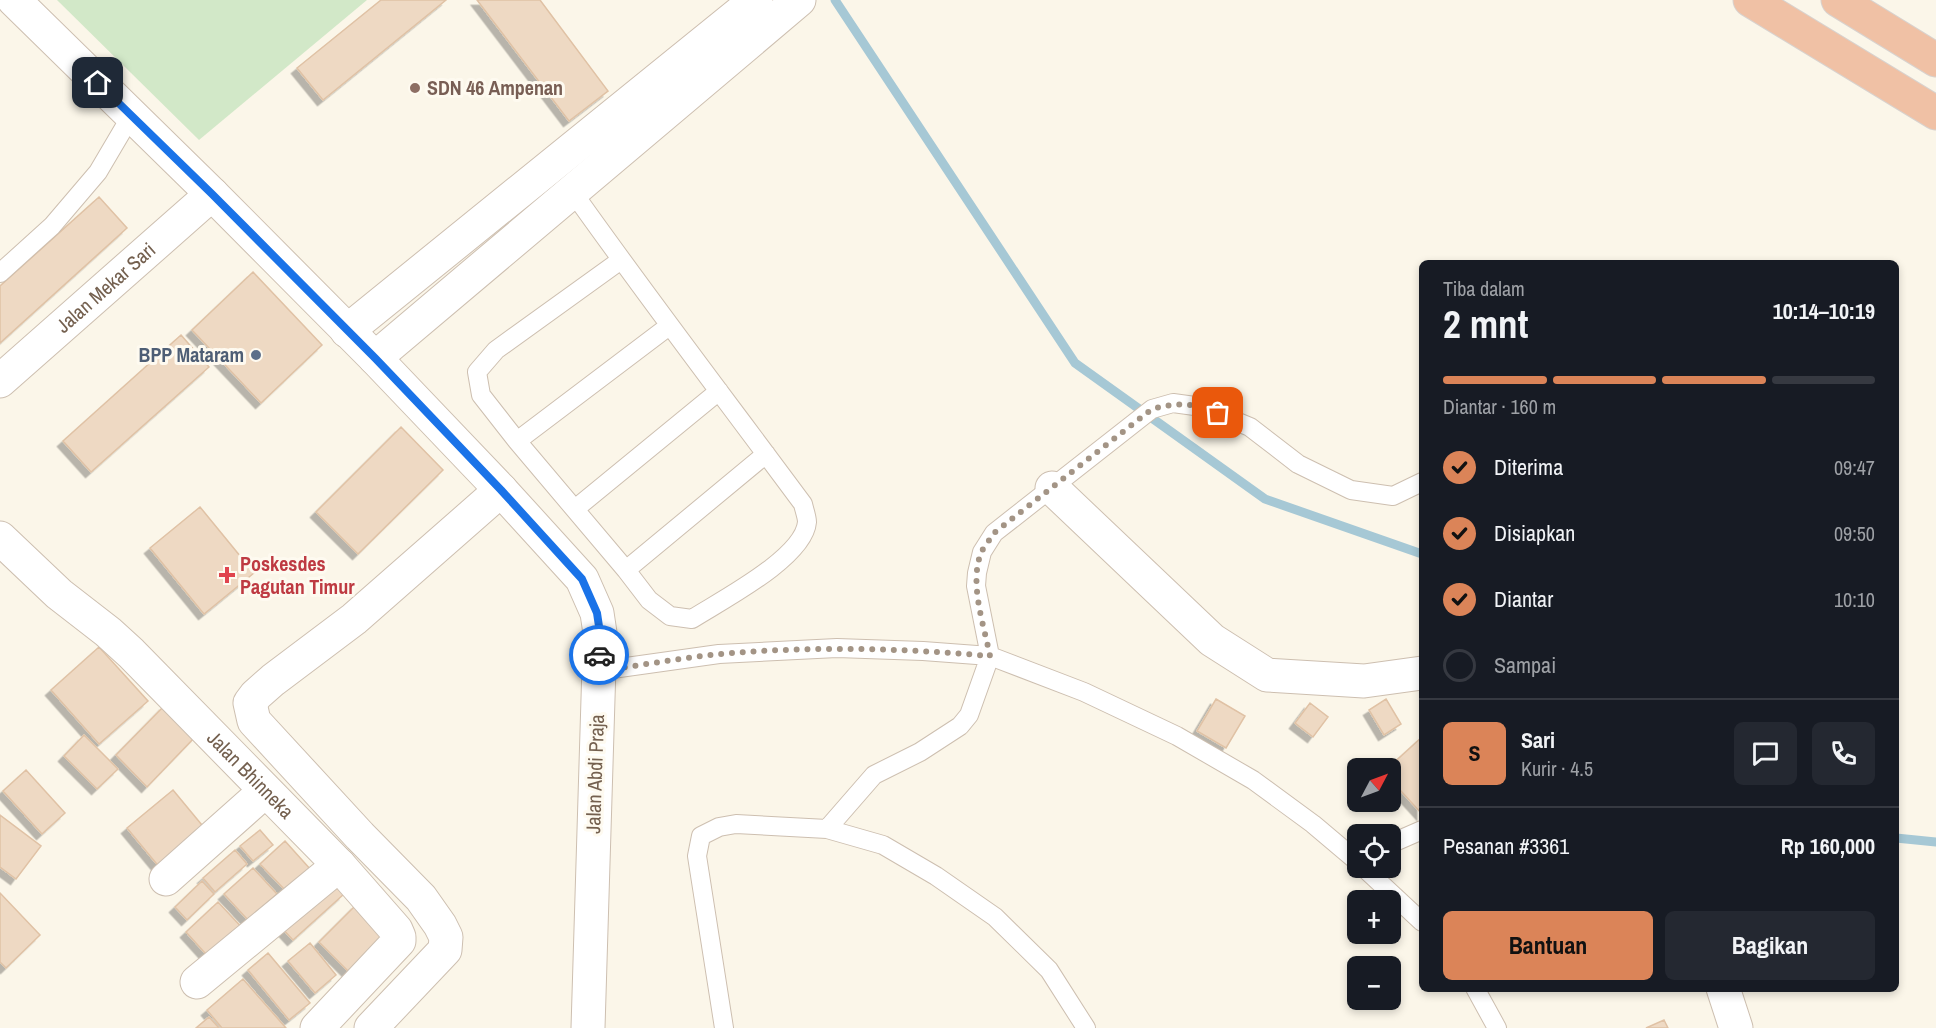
<!DOCTYPE html>
<html lang="id">
<meta charset="utf-8">
<style>
body{margin:0;font-family:"Archivo Narrow",sans-serif;background:#242831;color:#f1f3f6;height:100vh;display:flex;flex-direction:column;font-size:22px;white-space:nowrap}
*{box-sizing:border-box;margin:0}
p{font-size:20px;color:#9ea1a6}
.icon{flex:none;width:33px;height:33px;fill:none;stroke:currentColor;stroke-width:2;stroke-linecap:round;stroke-linejoin:round}
.map{position:relative;flex:1;overflow:hidden}
.details{position:absolute;left:1419px;top:260px;width:480px;height:732px;display:flex;flex-direction:column;background:#171b24;border-radius:9px;box-shadow:0 3px 9px #0003}
.details>*{flex:none}
.needle{width:39px;rotate:49deg}
.buttons{position:absolute;left:1347px;top:758px;display:grid;gap:12px}
.buttons a{display:grid;place-items:center;width:54px;height:54px;border-radius:9px;background:#171b24;box-shadow:0 3px 9px #0003;font-size:30px}
.pin{position:absolute;display:grid;place-items:center;width:51px;height:51px;color:#fff;margin:-26px;border-radius:12px;box-shadow:0 3px 9px #0006}
.courier{position:absolute;display:grid;place-items:center;width:60px;height:60px;margin:-30px;border:4px solid #1a73e8;border-radius:50%;background:#fff;color:#222;box-shadow:0 2px 8px #0007}
.summary em{font-style:normal;font-weight:800}
.summary div{display:flex;flex-direction:column-reverse}
.summary{display:flex;align-items:center;justify-content:space-between;height:102px;padding:0 24px}
h1{font-size:39px;font-weight:800;line-height:45px}
.bar{display:grid;grid-template-columns:repeat(4,1fr);gap:9px 6px;align-content:center;height:72px;padding:0 24px}
.bar i{height:8px;border-radius:4px;background:#363941}
.bar .selected{background:#db8458}
.bar p{grid-column:span 4}
.line{display:flex;align-items:center;gap:15px;padding:0 24px;border-top:2px solid #363941}
.line div{flex:1}
.round{display:grid;place-items:center;flex:none;width:63px;height:63px;border-radius:9px;background:#242831}
ol{padding:0 24px;list-style:none}
li{display:flex;align-items:center;gap:18px;height:66px}
li p{margin-inline-start:auto}
li .icon{padding:6px;border-radius:50%;background:#db8458;color:#111;stroke-width:4}
li:last-child{color:#9ea1a6}
li i{width:33px;height:33px;border:3px solid #363941;border-radius:50%}
.cta{display:flex;gap:12px;margin-top:auto;padding:12px 24px}
.cta a{flex:1;height:69px;border-radius:9px;background:#db8458;color:#111;font-size:24px;font-weight:800;line-height:69px;text-align:center}
.cta a+a{background:#242831;color:#f1f3f6}
.map>svg:first-child{display:block}
.green{fill:#d2e8c8}
.lines{fill:none;stroke-linecap:round;stroke-linejoin:round}
.stream{stroke:#a6c8d5;stroke-width:9}
.building{fill:#eed9c3;stroke:#e0c2a5;stroke-width:1.5;filter:url(#shadow)}
.lane-casing{stroke:#cdbfb0;stroke-width:20}
.street-casing{stroke:#cdbfb0;stroke-width:35}
.highway-casing{stroke:#d8d2ce;stroke-width:35}
.lane{stroke:#fff;stroke-width:18}
.street{stroke:#fff;stroke-width:33}
.highway{stroke:#f0c1a5;stroke-width:33}
.done{stroke:#a39485;stroke-width:6;stroke-dasharray:0 10.8}
.route{stroke:#1a73e8;stroke-width:8}
.education-dot{fill:#8d6e63;stroke:#fefaf0;stroke-width:2}
.service-dot{fill:#5c6f8a;stroke:#fefaf0;stroke-width:2}
.health-dot{fill:#e0444e;stroke:#fefaf0;stroke-width:2}
.labels{text-anchor:middle;stroke-width:6;stroke-linejoin:round;paint-order:stroke}
.education-label{font-size:20px;font-weight:bold;fill:#785e54;stroke:#fefaf0;text-anchor:start}
.street-label{font-size:20px;fill:#74604f;stroke:#fefaf0}
.service-label{font-size:20px;font-weight:bold;fill:#4e5e75;stroke:#fefaf0;text-anchor:end}
.health-label{font-size:20px;font-weight:bold;fill:#be3a42;stroke:#fefaf0;text-anchor:start}
</style>
<div class="map">
<svg width="1936" height="1028" viewBox="0 0 1936 1028">
<defs>
<filter id="shadow"><feDropShadow dx="-5.5" dy="5.5" stdDeviation="0" flood-color="#0004"/></filter>
</defs>
<rect width="100%" height="100%" fill="#fbf6e9"/>
<!-- green -->
<path class="green" d="M57 0H367L199 140Z"/>
<g class="lines">
<!-- stream -->
<path class="stream" d="M835 0 1075 363 1265 499 1422 554
M1896 838 1936 842"/>
</g>
<!-- building -->
<path class="building" d="M381 0H446L323 100 297 68Z
M477 0H540L608 91 569 121Z
M99 197 127 228 0 343V286Z
M253 272 322 345 261 403 192 330Z
M181 335 209 367 91 472 63 441Z
M401 427 443 470 358 554 316 512Z
M200 507 254 573 204 614 150 548Z
M99 647 148 701 99 744 51 690Z
M1216 699 1245 716 1226 748 1197 731Z
M1386 699 1401 724 1384 735 1369 710Z
M1310 703 1328 717 1313 737 1295 723Z
M165 705 196 736 147 787 116 755Z
M84 735 118 769 97 789 64 756Z
M1422 737V814L1390 779V768H1388Z
M26 770 65 813 42 834 3 791Z
M173 790 211 836 165 874 127 828Z
M0 815 41 846 16 879 0 867Z
M260 830 273 845 253 861 240 846Z
M285 841 311 870 287 892 260 864Z
M235 850 247 864 215 892 203 878Z
M253 868 277 894 248 920 224 894Z
M331 880 344 894 293 940 280 926Z
M202 881 214 894 187 920 175 907Z
M0 893 40 935 6 968 0 962Z
M218 902 246 932 214 963 186 932Z
M357 904 391 938 353 976 319 942Z
M310 943 336 975 315 993 288 961Z
M268 953 310 1003 289 1020 248 970Z
M243 979 286 1028H222L207 1010Z
M209 1017 219 1028H196Z
M1664 1020 1668 1028H1646Z"/>
<g class="lines">
<!-- lane casing -->
<g class="lane-casing">
<path id="lane" d="M572 191C647 297 726 400 803 504 804 509 807 517 807 522 804 558 720 601 692 619L670 616 649 600 626 570 517 441 481 395 477 372 496 350 621 260
M0 273 52 226 98 172 131 116
M517 441 669 326
M575 509 719 391
M626 570 766 454
M598 671 719 654 837 648 923 651 990 656 1084 692 1177 736 1253 780 1313 824 1358 862
M827 829 874 775 920 752 960 726 969 715 990 656 976 586 977 573 982 552 994 533 1152 409 1173 403 1202 407 1250 427 1298 464 1351 490 1393 496 1422 482
M1390 844 1422 830
M1363 867 1422 922
M1475 988 1497 1028
M724 1028 697 856 701 836 719 827 736 824 827 829 883 845 936 876 995 917 1049 970 1086 1028"/>
</g>
<!-- street casing -->
<g class="street-casing">
<g id="street">
<path d="M14 0 212 194 375 358 501 490 582 579 597 613 600 633 588 1028"/>
<path d="M347 331 756 0"/>
<path d="M375 358 799 0"/>
<path id="s1" d="M0 381 212 194"/>
<path d="M1052 488 1212 640 1267 675 1364 681 1422 673"/>
<path id="s2" d="M0 538 59 594 108 632 131 653 339 865 396 930 399 937V941L317 1028"/>
<path d="M166 879 265 791"/>
<path d="M197 982 339 865"/>
<path d="M1723 988 1736 1028"/>
<path d="M371 1028 445 950 446 937 440 925 421 898 360 836 254 721 250 703 256 695 273 680 354 619 501 490"/>
</g>
</g>
<!-- highway casing -->
<g class="highway-casing">
<path id="highway" d="M1750 0 1936 113
M1838 0 1936 60"/>
</g>
<!-- lane -->
<use href="#lane" class="lane"/>
<!-- street -->
<use href="#street" class="street"/>
<!-- highway -->
<use href="#highway" class="highway"/>
</g>
<g class="lines">
<!-- done -->
<path class="done" d="M599 655 598 671C638 666 679 658 720 654 811 646 900 648 990 656 984 625 969 584 981 553 984 546 990 540 994 533L1152 409C1178 402 1194 403 1218 413"/>
<!-- route -->
<path class="route" d="M98 83 212 194 375 358 501 490 582 579 597 613 600 633 599 655"/>
</g>
<!-- markers -->
<circle class="education-dot" cx="415" cy="88" r="6"/>
<circle class="service-dot" cx="256" cy="355" r="6"/>
<path class="health-dot" d="M224 566h6v6h6v6h-6v6h-6v-6h-6v-6h6z"/>
<g class="labels">
<!-- education labels -->
<g class="education-label">
<text x="427" y="95">SDN 46 Ampenan</text>
</g>
<!-- street labels -->
<g class="street-label">
<text dy="7" stroke="none"><textPath href="#s1" startOffset="141">Jalan Mekar Sari</textPath></text>
<text transform="translate(595 774) rotate(-88)" y="7">Jalan Abdi Praja</text>
<text dy="7" stroke="none"><textPath href="#s2" startOffset="345">Jalan Bhinneka</textPath></text>
</g>
<!-- service labels -->
<g class="service-label">
<text x="244" y="362">BPP Mataram</text>
</g>
<!-- health labels -->
<g class="health-label">
<text x="240" y="571">Poskesdes<tspan x="240" dy="23">Pagutan Timur</tspan></text>
</g>
</g>
</svg>
<div class="buttons">
<a><svg class="needle" viewBox="-14 -14 28 28"><path d="M0-13l5 13h-10z" fill="#e53935"/><path d="M0 13l5-13h-10z" fill="#9ea1a6"/></svg></a>
<a><svg class="icon" aria-label="locate" viewBox="0 0 24 24"><circle cx="12" cy="12" r="6"/><path d="M12 2v4M12 18v4M2 12h4M18 12h4"/></svg></a>
<a>+</a>
<a>−</a>
</div>
<div class="pin" style="left:1218px;top:413px;background:#ea580c"><svg class="icon" aria-label="bag" viewBox="0 0 24 24"><path d="M5 8h14l-1 12H6zM9 8a3 3 0 0 1 6 0"/></svg></div>
<div class="pin" style="left:98px;top:83px;background:#1f2937"><svg class="icon" aria-label="home" viewBox="0 0 24 24"><path d="M3 11l9-7 9 7M6 9v11h12V9"/></svg></div>
<div class="courier" style="left:599px;top:655px"><svg class="icon" aria-label="car" viewBox="0 0 24 24"><path d="M5 17H2v-5l4-1 3-4h7l3 4 3 1v5h-3M9 17h6M6 11h13"/><circle cx="7" cy="17" r="2"/><circle cx="17" cy="17" r="2"/></svg></div>
<section class="details">
<div class="summary"><div><h1>2 mnt</h1><p>Tiba dalam</p></div><em>10:14–10:19</em></div>
<div class="bar"><i class="selected"></i><i class="selected"></i><i class="selected"></i><i></i><p>Diantar · 160 m</p></div>
<ol>
<li><svg class="icon" aria-label="check" viewBox="0 0 24 24"><path d="M5 12l5 5 9-10"/></svg>Diterima<p>09:47</p></li>
<li><svg class="icon" aria-label="check" viewBox="0 0 24 24"><path d="M5 12l5 5 9-10"/></svg>Disiapkan<p>09:50</p></li>
<li><svg class="icon" aria-label="check" viewBox="0 0 24 24"><path d="M5 12l5 5 9-10"/></svg>Diantar<p>10:10</p></li>
<li><i></i>Sampai</li>
</ol>
<div class="line" style="height:108px"><b class="round" style="background:#db8458;color:#111">S</b><div><b>Sari</b><p>Kurir · 4.5</p></div><a class="round"><svg class="icon" aria-label="chat" viewBox="0 0 24 24"><path d="M4 5h16v11H9l-5 4z"/></svg></a><a class="round"><svg class="icon" aria-label="phone" viewBox="0 0 24 24"><path d="M5 4h4l2 5-3 2q2 4 5 5l2-3 5 2v4C11 20 4 13 5 4z"/></svg></a></div>
<div class="line" style="height:78px"><div>Pesanan #3361</div><b>Rp 160,000</b></div>
<div class="cta"><a>Bantuan</a><a>Bagikan</a></div>
</section>
</div>
